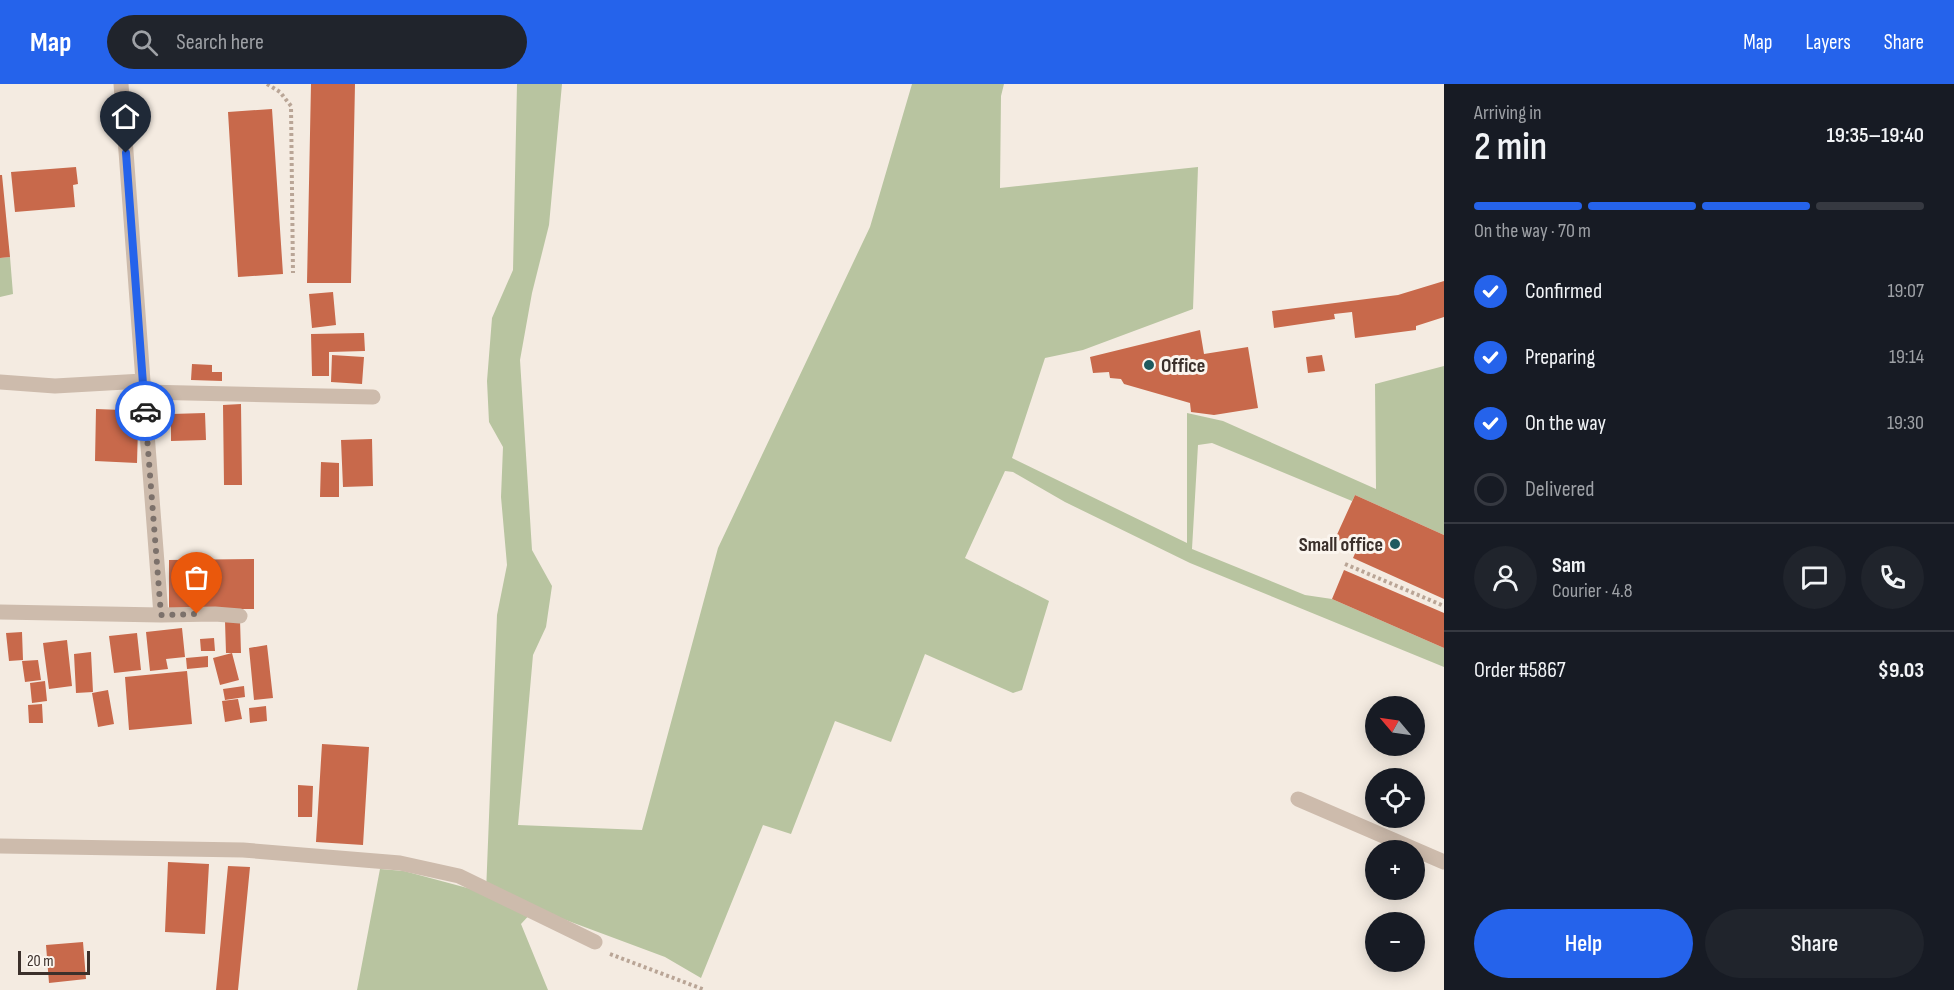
<!DOCTYPE html>
<meta charset="utf-8">
<style>
body{margin:0;font-family:"Sofia Sans Condensed",sans-serif;background:#20242c;color:#f1f3f6;height:100vh;display:flex;flex-direction:column;font-size:22px;white-space:nowrap}
*{box-sizing:border-box;margin:0}
p{font-size:20px;color:#9ea1a6}
.icon{flex:none;width:33px;height:33px;fill:none;stroke:currentColor;stroke-width:2;stroke-linecap:round;stroke-linejoin:round}
.map{position:relative;flex:1;overflow:hidden}
.panel{display:flex;flex-direction:column;background:#171b24;width:510px}
.panel>*{flex:none}
.needle{width:39px;rotate:299deg}
.buttons{position:absolute;left:1365px;top:612px;display:grid;gap:12px}
.buttons a{display:grid;place-items:center;width:60px;height:60px;border-radius:50%;background:#171b24;box-shadow:0 3px 15px #0003;font-size:30px}
.scale{position:absolute;left:18px;bottom:15px;width:72px;box-sizing:border-box;padding-left:6px;border:3px solid #3b302b;border-top:0;font-size:16px;line-height:21px;white-space:nowrap;color:#3b302b;-webkit-text-stroke:4px #fbf5ee;paint-order:stroke}
.pin{position:absolute;display:grid;place-items:center;width:51px;height:51px;color:#fff;margin:-62px -26px;border-radius:50% 50% 50% 0;rotate:-45deg;box-shadow:0 0 6px #0007}
.pin .icon{rotate:45deg}
.courier{position:absolute;display:grid;place-items:center;width:60px;height:60px;margin:-30px;border:4px solid #2563eb;border-radius:50%;background:#fff;color:#222;box-shadow:0 2px 8px #0007}
.summary em{font-style:normal;font-weight:600}
.summary div{display:flex;flex-direction:column-reverse}
.summary{display:flex;align-items:center;justify-content:space-between;height:102px;padding:0 30px}
h1{font-size:39px;font-weight:600;line-height:45px}
.bar{display:grid;grid-template-columns:repeat(4,1fr);gap:9px 6px;align-content:center;height:72px;padding:0 30px}
.bar i{height:8px;border-radius:4px;background:#363941}
.bar .on{background:#2563eb}
.bar p{grid-column:span 4}
.line{display:flex;align-items:center;gap:15px;padding:0 30px;border-top:2px solid #363941}
.line div{flex:1}
.round{display:grid;place-items:center;flex:none;width:63px;height:63px;border-radius:32px;background:#20242c}
ol{padding:0 30px;list-style:none}
li{display:flex;align-items:center;gap:18px;height:66px}
li p{margin-inline-start:auto}
li .icon{padding:6px;border-radius:50%;background:#2563eb;color:#fff;stroke-width:4}
li:last-child{color:#9ea1a6}
li i{width:33px;height:33px;border:3px solid #363941;border-radius:50%}
.primary-button{display:flex;gap:12px;margin-top:auto;padding:12px 30px}
.primary-button a{flex:1;height:69px;border-radius:36px;background:#2563eb;color:#fff;font-size:24px;font-weight:600;line-height:69px;text-align:center}
.primary-button a+a{background:#20242c;color:#f1f3f6}
header{display:flex;align-items:center;gap:36px;box-sizing:border-box;height:84px;padding:0 30px;background:#2563eb;color:#fff}
header strong{font-size:28px}
nav{display:flex;gap:33px;margin-inline-start:auto;font-size:21px}
.search{width:420px;height:54px;background:#20242c;display:flex;align-items:center;gap:15px;box-sizing:border-box;padding:0 21px;border-radius:33px;color:#9ea1a6;font-size:22px}
main{display:flex;flex:1;min-height:0}
.map>svg:first-child{display:block}
.green{fill:#b8c4a0}
.building{fill:#c8694b}
.lines{fill:none;stroke-linecap:round;stroke-linejoin:round}
.path{stroke:#b9a596;stroke-width:4;stroke-dasharray:3 3;stroke-linecap:butt}
.minor{stroke:#cdbbac;stroke-width:15}
.done{stroke:#7c716b;stroke-width:6;stroke-dasharray:0 10.8}
.route{stroke:#2563eb;stroke-width:8}
.poi-dot{fill:#1f5a5e;stroke:#fbf5ee;stroke-width:2}
.labels{text-anchor:middle;stroke-width:6;stroke-linejoin:round;paint-order:stroke}
.poi-label{font-size:20px;font-weight:bold;fill:#3b302b;stroke:#fbf5ee;text-anchor:start}
</style>
<header>
<strong>Map</strong>
<div class="search"><svg class="icon" aria-label="search" viewBox="0 0 24 24"><circle cx="10" cy="10" r="6"/><path d="M15 15l6 6"/></svg>Search here</div>
<nav><a>Map</a><a>Layers</a><a>Share</a></nav>
</header>
<main>
<div class="map">
<svg width="1444" height="906" viewBox="0 0 1444 906">
<rect width="100%" height="100%" fill="#f4ebe1"/>
<!-- green -->
<path class="green" d="M517 0H562L549 141 532 209 520 276 532 466 552 502 546 543 533 571 518 741 642 746 718 464 870 143 912 0H1004L1001 12 1000 104 1198 83 1193 225 1083 266 1045 274 1012 374 1187 459V329L1223 337 1376 405 1375 300 1444 282V451L1355 411 1352 417 1212 359 1198 361 1192 465 1305 511 1332 515 1444 564V583L1190 479 1065 418 1013 388 1005 387 965 474 1049 517 1022 606 1013 609 925 570 891 658 835 637 791 750 763 741 701 894 665 873 555 832 533 827 521 840 548 906H357L380 785 404 787 486 809 497 531 507 481 501 413 503 363 489 338 487 297 492 234 513 186Z
M10 173 13 210 0 213V174Z"/>
<!-- building -->
<path class="building" d="M311 0H355L351 199H307Z
M272 25 283 190 238 193 228 28Z
M76 83 78 100 73 101 75 123 15 128 11 88Z
M0 91H2L10 173 0 174Z
M1444 197V233L1416 242V246L1355 254 1352 228 1334 230 1335 235 1274 244 1272 227 1398 211Z
M333 208 336 241 312 244 309 210Z
M1200 246 1204 270 1248 263 1258 324 1214 331 1191 328 1190 319 1124 300 1121 295 1110 294 1109 288 1093 289 1090 273Z
M364 249 365 267 329 268V292H312L311 250Z
M332 271 364 273 362 300 331 298Z
M1322 271 1325 287 1308 289 1306 273Z
M192 280 212 281V288H222V297L191 296Z
M241 320 242 401H224L223 321Z
M96 325 122 326V329H132L131 344H138L137 379 95 377Z
M205 329 206 356 171 357V330Z
M372 355 373 402 343 403 341 356Z
M321 378 339 379V413H320Z
M1355 411 1444 451V515L1353 474 1357 465 1335 455Z
M254 475V525H169V476Z
M1344 486 1444 529V564L1332 515Z
M240 536 241 569H226L225 537Z
M182 544 185 573 166 575 168 585 150 587 146 548Z
M22 548 23 576 9 577 6 549Z
M137 549 141 586 114 589 109 552Z
M214 554 215 567H201L200 555Z
M67 556 72 602 49 605 43 559Z
M267 561 273 614 254 616 249 564Z
M91 568 93 608 76 609 74 570Z
M232 569 239 596 220 601 213 574Z
M208 572V583L187 585 186 574Z
M38 576 41 596 25 598 22 577Z
M187 587 192 640 129 646 125 593Z
M45 597 47 617 32 619 30 599Z
M244 602 245 613 225 616 223 605Z
M108 606 114 640 98 643 92 609Z
M238 615 242 635 225 638 222 617Z
M42 620 43 639H29L28 621Z
M266 622 267 637 250 639 249 624Z
M322 660 369 663 363 761 316 758Z
M298 701 313 702 312 733H298Z
M168 778 209 780 205 850 165 848Z
M228 782 250 783 238 906H216Z
M83 858 86 895 49 899 46 861Z"/>
<g class="lines">
<!-- path -->
<path class="path" d="M267 0 280 8 291 22 293 189
M1345 480 1444 522
M610 870 705 906"/>
<!-- minor -->
<path class="minor" d="M121 0 143 297
M0 298 55 302 143 297 161 531 0 528
M143 308 373 313
M161 531 215 530 240 532
M1298 715 1444 778
M0 762 243 766 400 779 459 792 595 858"/>
</g>
<g class="lines">
<!-- done -->
<path class="done" d="M145 327 161 531 197 530"/>
<!-- route -->
<path class="route" d="M126 69 145 327"/>
</g>
<!-- markers -->
<g class="poi-dot">
<circle cx="1149" cy="281" r="6"/>
<circle cx="1395" cy="460" r="6"/>
</g>
<g class="labels">
<!-- poi labels -->
<g class="poi-label">
<text x="1161" y="288">Office</text>
<text x="1383" y="467" text-anchor="end">Small office</text>
</g>
</g>
</svg>
<div class="buttons">
<a><svg class="needle" viewBox="-14 -14 28 28"><path d="M0-13l5 13h-10z" fill="#e53935"/><path d="M0 13l5-13h-10z" fill="#9ea1a6"/></svg></a>
<a><svg class="icon" aria-label="locate" viewBox="0 0 24 24"><circle cx="12" cy="12" r="6"/><path d="M12 2v4M12 18v4M2 12h4M18 12h4"/></svg></a>
<a>+</a>
<a>−</a>
</div>
<div class="scale">20 m</div>
<div class="pin" style="left:197px;top:530px;background:#ea580c"><svg class="icon" aria-label="bag" viewBox="0 0 24 24"><path d="M5 8h14l-1 12H6zM9 8a3 3 0 0 1 6 0"/></svg></div>
<div class="pin" style="left:126px;top:69px;background:#1f2937"><svg class="icon" aria-label="home" viewBox="0 0 24 24"><path d="M3 11l9-7 9 7M6 9v11h12V9"/></svg></div>
<div class="courier" style="left:145px;top:327px"><svg class="icon" aria-label="car" viewBox="0 0 24 24"><path d="M5 17H2v-5l4-1 3-4h7l3 4 3 1v5h-3M9 17h6M6 11h13"/><circle cx="7" cy="17" r="2"/><circle cx="17" cy="17" r="2"/></svg></div>
</div>
<section class="panel">
<div class="summary"><div><h1>2 min</h1><p>Arriving in</p></div><em>19:35–19:40</em></div>
<div class="bar"><i class="on"></i><i class="on"></i><i class="on"></i><i></i><p>On the way · 70 m</p></div>
<ol>
<li><svg class="icon" aria-label="check" viewBox="0 0 24 24"><path d="M5 12l5 5 9-10"/></svg>Confirmed<p>19:07</p></li>
<li><svg class="icon" aria-label="check" viewBox="0 0 24 24"><path d="M5 12l5 5 9-10"/></svg>Preparing<p>19:14</p></li>
<li><svg class="icon" aria-label="check" viewBox="0 0 24 24"><path d="M5 12l5 5 9-10"/></svg>On the way<p>19:30</p></li>
<li><i></i>Delivered</li>
</ol>
<div class="line" style="height:108px"><a class="round"><svg class="icon" aria-label="person" viewBox="0 0 24 24"><circle cx="12" cy="8" r="4"/><path d="M4 21q1-7 8-7t8 7"/></svg></a><div><b>Sam</b><p>Courier · 4.8</p></div><a class="round"><svg class="icon" aria-label="chat" viewBox="0 0 24 24"><path d="M4 5h16v11H9l-5 4z"/></svg></a><a class="round"><svg class="icon" aria-label="phone" viewBox="0 0 24 24"><path d="M5 4h4l2 5-3 2q2 4 5 5l2-3 5 2v4C11 20 4 13 5 4z"/></svg></a></div>
<div class="line" style="height:78px"><div>Order #5867</div><b>$9.03</b></div>
<div class="primary-button"><a>Help</a><a>Share</a></div>
</section>
</main>
